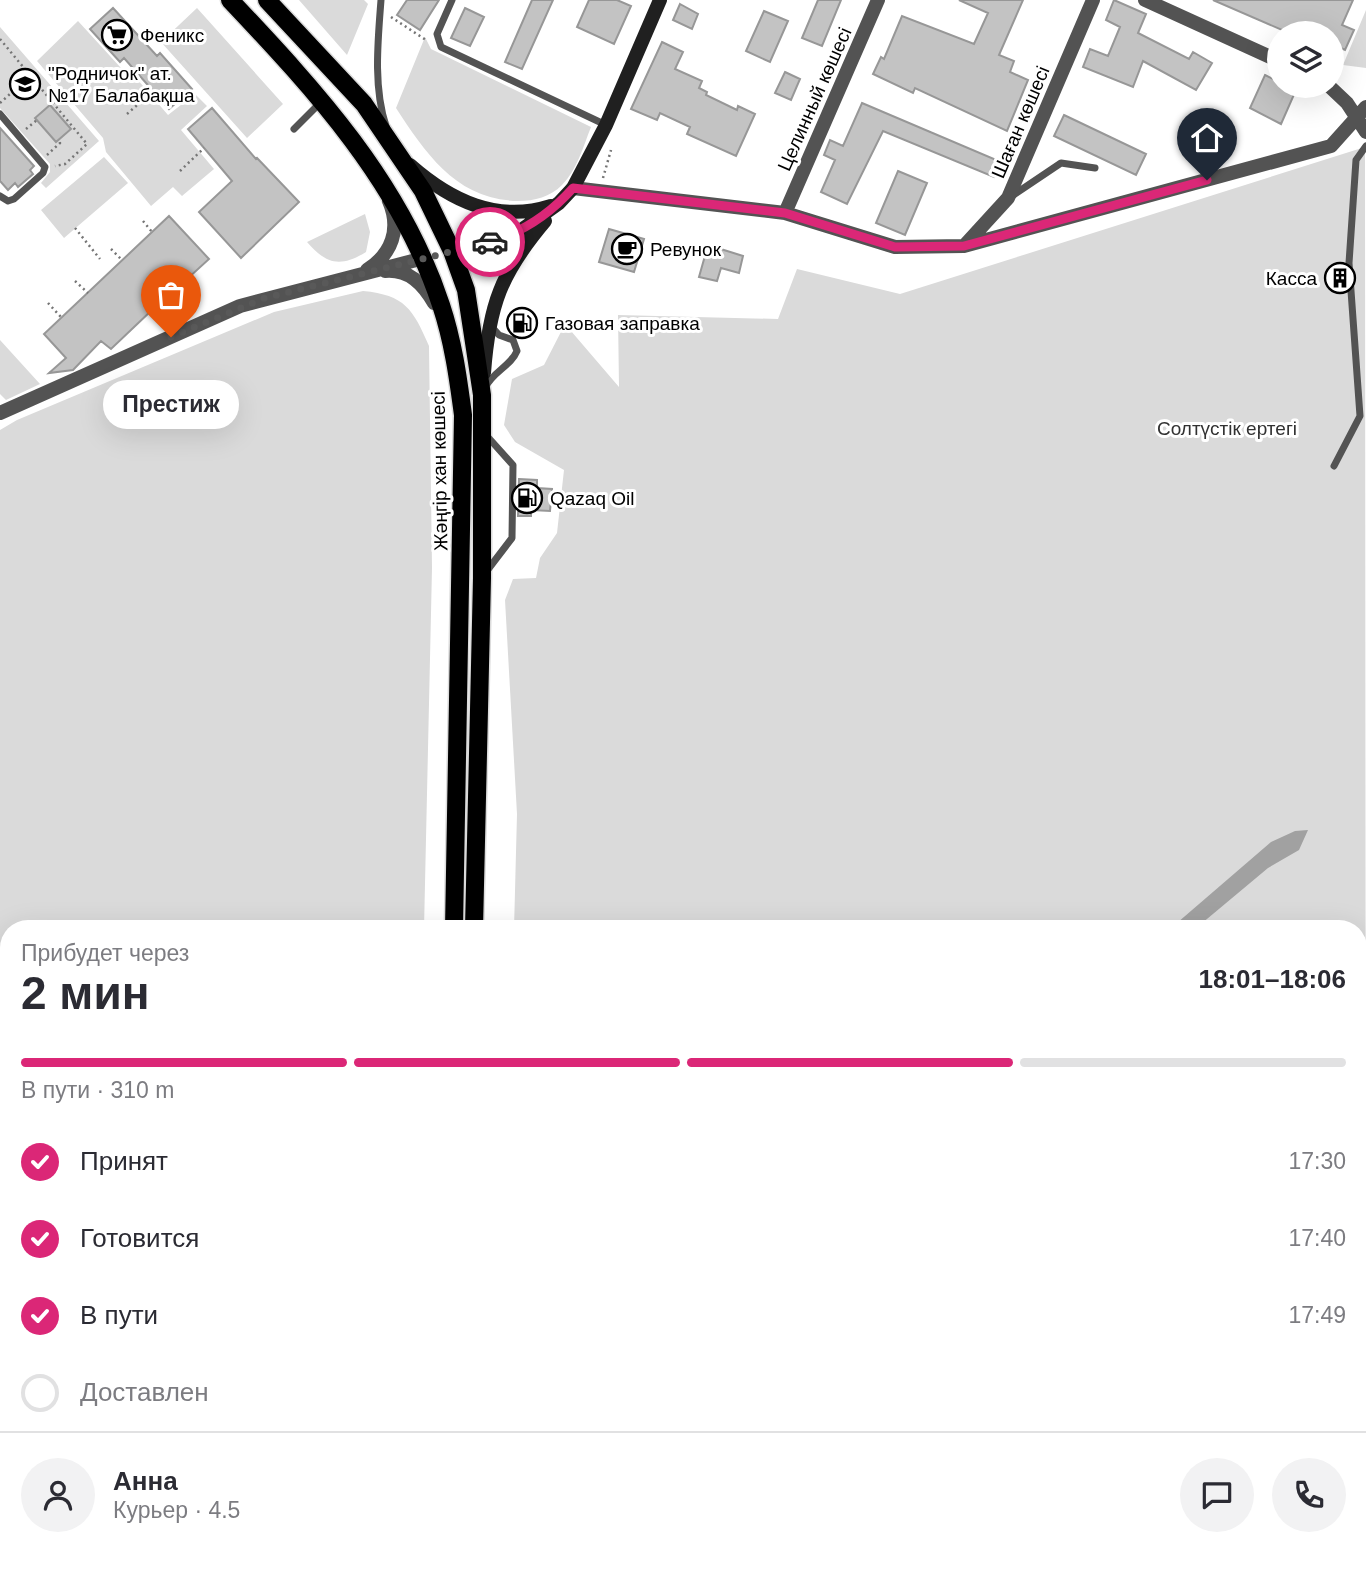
<!DOCTYPE html>
<html lang="ru">
<meta charset="utf-8">
<style>
body{margin:0;font-family:Helvetica,sans-serif;background:#f2f2f3;color:#2b2b33;height:100vh;display:flex;flex-direction:column;font-size:26px;white-space:nowrap}
*{box-sizing:border-box;margin:0}
p{font-size:23px;color:#7c7c81}
.icon{flex:none;width:38px;height:38px;fill:none;stroke:currentColor;stroke-width:2;stroke-linecap:round;stroke-linejoin:round}
.map{position:relative;flex:1;overflow:hidden}
.side{position:absolute;left:0px;top:920px;width:1367px;height:653px;display:flex;flex-direction:column;background:#fff;border-radius:28px 28px 0 0;box-shadow:0 7px 28px #0002}
.side>*{flex:none}
.tools{position:absolute;left:1267px;top:21px;display:grid;gap:14px}
.tools a{display:grid;place-items:center;width:77px;height:77px;border-radius:50%;background:#fff;box-shadow:0 7px 28px #0002;font-size:35px}
.pin{position:absolute;display:grid;place-items:center;width:60px;height:60px;color:#fff;margin:-72px -30px;border-radius:50% 50% 50% 0;rotate:-45deg;box-shadow:0 0 7px #0007}
.pin .icon{rotate:45deg}
.courier{position:absolute;display:grid;place-items:center;width:70px;height:70px;margin:-35px;border:5px solid #db2777;border-radius:50%;background:#fff;color:#222;box-shadow:0 2px 9px #0007}
.bubble{position:absolute;height:49px;border-radius:24px;background:#fff;box-shadow:0 7px 28px #0002;font-size:23px;font-weight:700;line-height:49px;text-align:center}
.summary em{font-style:normal;font-weight:700}
.summary div{display:flex;flex-direction:column-reverse}
.summary{display:flex;align-items:center;justify-content:space-between;height:119px;padding:0 21px}
h1{font-size:46px;font-weight:700;line-height:52px}
.bar{display:grid;grid-template-columns:repeat(4,1fr);gap:10px 7px;align-content:center;height:84px;padding:0 21px}
.bar i{height:9px;border-radius:5px;background:#e1e1e2}
.bar .current{background:#db2777}
.bar p{grid-column:span 4}
.line{display:flex;align-items:center;gap:18px;padding:0 21px;border-top:2px solid #e1e1e2}
.line div{flex:1}
.round{display:grid;place-items:center;flex:none;width:74px;height:74px;border-radius:37px;background:#f2f2f3}
ol{padding:0 21px;list-style:none}
li{display:flex;align-items:center;gap:21px;height:77px}
li p{margin-inline-start:auto}
li .icon{padding:7px;border-radius:50%;background:#db2777;color:#fff;stroke-width:4}
li:last-child{color:#7c7c81}
li i{width:38px;height:38px;border:4px solid #e1e1e2;border-radius:50%}
.map>svg:first-child{display:block}
.green{fill:#dadada}
.water{fill:#a1a1a1}
.lines{fill:none;stroke-linecap:round;stroke-linejoin:round}
.canal{stroke:#a1a1a1;stroke-width:18}
.building{fill:#c3c3c3;stroke:#979797;stroke-width:2}
.primary-casing{stroke:#dbdbdb;stroke-width:21}
.path{stroke:#757575;stroke-width:2.5;stroke-dasharray:2 3.5;stroke-linecap:butt}
.lane{stroke:#535353;stroke-width:7}
.street{stroke:#535353;stroke-width:14}
.secondary{stroke:#202020;stroke-width:14}
.primary{stroke:#000;stroke-width:18}
.done{stroke:#595959;stroke-width:7;stroke-dasharray:0 12.6}
.route{stroke:#db2777;stroke-width:9}
.labels{text-anchor:middle;stroke-width:6;stroke-linejoin:round;paint-order:stroke}
.poi-label{font-size:19px;fill:#000;stroke:#fff;text-anchor:start}
.street-label{font-size:19px;fill:#000;stroke:#fff}
.park-label{font-size:19px;fill:#313131;stroke:#fff}
</style>
<div class="map">
<svg width="1366" height="1572" viewBox="0 0 1366 1572">
<rect width="100%" height="100%" fill="#fff"/>
<!-- green -->
<path class="green" d="M299 0H364L368 4 347 55Z
M197 8 283 104 247 138 161 42Z
M1366 10V68L1343 65Z
M78 21 121 68 131 72 168 115 195 94 207 106 181 130 214 169 182 196 173 187 151 206 106 152 103 138 37 61Z
M0 27 99 141 46 188 41 183 50 172V164L0 108Z
M425 37 431 49 591 127C583 147 577 170 562 185 550 197 535 201 518 201 457 200 426 154 396 108Z
M1365 147 1366 1572H498V1564H1358V929H514L517 814 505 600 513 579 536 578 540 558 557 533 564 470 515 442 504 425 512 379 544 365 565 324 619 387 618 315 778 319 797 269 900 294Z
M104 157 128 183 64 238 41 210Z
M365 214 370 232 366 252C340 268 326 264 307 242Z
M363 291C405 295 413 309 429 346L432 568 424 929H9V1564H412L411 1572H0V430L17 420 274 312Z
M0 340 40 384 6 400 0 394Z"/>
<!-- water -->
<path class="water" d="M1308 830 1299 850 1268 868 1195 929H1170L1271 842 1295 831Z"/>
<g class="lines">
<!-- canal -->
<path class="canal" d="M1004 1572 1007 1564"/>
</g>
<!-- building -->
<path class="building" d="M407 0H439L420 30 397 15Z
M532 0H553L522 69 505 62Z
M589 0H617L631 6 614 44 577 27Z
M818 0H841L822 46 802 38Z
M959 0H1023L999 55 1014 61 1010 72 1028 80 1007 131 915 88 913 93 873 74 881 57 884 59 902 16 974 44 988 13Z
M1114 0 1146 14 1138 33 1189 59 1193 52 1212 63 1196 90 1143 61 1133 87 1083 67 1090 49 1108 56 1120 27 1106 20Z
M1213 0H1353L1342 25 1354 30 1345 50 1332 44V33H1289Z
M680 4 698 14 692 29 673 20Z
M113 8 157 56 160 53 192 89 169 109 124 58 120 62 90 29Z
M465 8 484 17 470 46 451 38Z
M764 11 788 21 770 62 746 51Z
M662 42 683 52 675 69 702 81 699 88 707 92 706 95 737 110 738 106 755 114 736 156 687 134 690 127 660 113 657 120 631 109Z
M785 72 800 79 791 100 775 93Z
M1265 75 1279 82V86L1296 90 1281 124 1250 108Z
M862 103 1001 162 994 177 883 131 847 204 821 192 835 160 824 155 830 140 843 146Z
M50 105 71 129 56 142 35 118Z
M212 108 256 159 257 158 299 202 241 258 199 212 232 181 188 129Z
M1064 115 1146 154 1136 175 1054 136Z
M0 128 34 166 30 170 33 174 18 187 15 183 8 190 0 181Z
M898 171 927 183 905 235 876 223Z
M169 216 209 259 163 301 170 308 159 317 152 310 111 349 101 341 73 370 49 373 66 358 44 334Z
M609 229 644 239 634 272 599 262Z
M708 245 743 256 739 273 721 268 717 281 699 277Z
M519 479 537 480V488L552 489 550 511 531 510V516H518Z"/>
<g class="lines">
<!-- primary casing -->
<g class="primary-casing">
<path id="primary" d="M230 0C316 91 401 183 441 305 453 341 458 377 463 415L454 929
M267 0 364 104 423 191 452 251 466 290 482 395V578L474 929
M442 1572V1564
M461 1572V1564"/>
</g>
<!-- path -->
<path class="path" d="M391 17 426 40
M0 39 87 144 65 164 55 166
M0 103 30 76
M127 114 153 91
M26 129 37 120
M47 155 60 143 58 140
M180 171 204 148
M603 178 611 150
M143 221 152 232
M75 228 100 259
M111 249 122 260
M75 281 88 293
M48 303 61 317"/>
<!-- lane -->
<path class="lane" d="M381 0C378 40 373 87 386 126
M452 0 437 34 441 47 606 125
M0 114 45 167 43 173 14 199 8 201 0 196
M294 129 322 101
M1012 196 1061 163 1095 168
M485 388C492 372 511 366 517 351L513 340 499 335 491 326
M486 435 513 465 512 538 486 572
M1334 466 1360 416 1349 263 1356 160 1366 146"/>
<!-- street -->
<path class="street" d="M1145 0 1279 61
M1329 86 1347 103 1366 132
M573 188 785 213 895 247 964 246 1331 146 1366 107
M785 213 878 0
M965 245 1008 198 1093 0
M367 270C392 254 401 229 389 201
M385 271C409 269 423 284 434 303
M0 413 240 306 424 258"/>
<!-- secondary -->
<path class="secondary" d="M410 165C451 201 497 223 551 206
M452 251 520 231 559 203 573 188 606 125 660 0
M484 373C489 305 501 273 545 221"/>
<!-- primary -->
<use href="#primary" class="primary"/>
</g>
<g class="lines">
<!-- done -->
<path class="done" d="M171 337 265 298 490 242"/>
<!-- route -->
<path class="route" d="M490 242C523 232 550 214 573 188L785 213 895 247 964 246 1207 180"/>
</g>
<!-- icons -->
<defs>
<g id="supermarket-ring" transform="scale(1.575)"><circle r="9.5" fill="#fff" stroke="#000" stroke-width="1.5"/><path d="M-6-5.5h2.5l.6 2H6L4.5 2H-2.5L-4.4-4H-6ZM-1.5 3.2a1.3 1.3 0 1 0 .1 0ZM3 3.2a1.3 1.3 0 1 0 .1 0Z" fill="#000"/></g>
<g id="school-ring" transform="scale(1.575)"><circle r="9.5" fill="#fff" stroke="#000" stroke-width="1.5"/><path d="M0-5L7-2L0 1L-7-2ZM-4 1L0 2.5L4 1V4Q0 6-4 4Z" fill="#000"/></g>
<g id="cafe-ring" transform="scale(1.575)"><circle r="9.5" fill="#fff" stroke="#000" stroke-width="1.5"/><path d="M-5.5-4.5H6V0H3Q3 3.5 0 3.5H-2.5Q-5.5 3.5-5.5 0ZM3-3.2v2h1.7v-2ZM-6 4.5H4V6H-6Z" fill="#000"/></g>
<g id="building-ring" transform="scale(1.575)"><circle r="9.5" fill="#fff" stroke="#000" stroke-width="1.5"/><path d="M-4-6H4V6H1V3H-1V6H-4ZM-2.5-4.3h1.7v1.8h-1.7ZM.8-4.3h1.7v1.8H.8ZM-2.5-1h1.7V.8h-1.7ZM.8-1h1.7V.8H.8Z" fill="#000"/></g>
<g id="fuel-ring" transform="scale(1.575)"><circle r="9.5" fill="#fff" stroke="#000" stroke-width="1.5"/><path d="M-5.5-6h7V0h2V4h1.3V-2.5L3-4.5l.8-.8L6-3V5H2.5V1h-1V6h-7ZM-4.2-4.7v3.2H.2V-4.7Z" fill="#000"/></g>
</defs>
<g fill-rule="evenodd">
<use href="#supermarket-ring" x="117" y="35"/>
<use href="#school-ring" x="25" y="84"/>
<use href="#cafe-ring" x="627" y="249"/>
<use href="#building-ring" x="1340" y="278"/>
<use href="#fuel-ring" x="522" y="323"/>
<use href="#fuel-ring" x="527" y="498"/>
</g>
<g class="labels">
<!-- poi labels -->
<g class="poi-label">
<text x="140" y="42">Феникс</text>
<text x="48" y="80">"Родничок" ат.<tspan x="48" dy="22">№17 Балабақша</tspan></text>
<text x="650" y="256">Ревунок</text>
<text x="1317" y="285" text-anchor="end">Касса</text>
<text x="545" y="330">Газовая заправка</text>
<text x="550" y="505">Qazaq Oil</text>
</g>
<!-- street labels -->
<g class="street-label">
<text transform="translate(814 99) rotate(-66)" y="7">Целинный көшесі</text>
<text transform="translate(1020 122) rotate(-67)" y="7">Шаған көшесі</text>
<text transform="translate(439 471) rotate(-91)" y="7">Жәңгір хан көшесі</text>
</g>
<!-- park labels -->
<g class="park-label">
<text x="1227" y="435">Солтүстік ертегі</text>
</g>
</g>
</svg>
<div class="tools">
<a><svg class="icon" aria-label="layers" viewBox="0 0 24 24"><path d="M12 4l9 5-9 5-9-5zM3 14l9 5 9-5"/></svg></a>
</div>
<div class="pin" style="left:171px;top:337px;background:#ea580c"><svg class="icon" aria-label="bag" viewBox="0 0 24 24"><path d="M5 8h14l-1 12H6zM9 8a3 3 0 0 1 6 0"/></svg></div>
<div class="pin" style="left:1207px;top:180px;background:#1f2937"><svg class="icon" aria-label="home" viewBox="0 0 24 24"><path d="M3 11l9-7 9 7M6 9v11h12V9"/></svg></div>
<div class="courier" style="left:490px;top:242px"><svg class="icon" aria-label="car" viewBox="0 0 24 24"><path d="M5 17H2v-5l4-1 3-4h7l3 4 3 1v5h-3M9 17h6M6 11h13"/><circle cx="7" cy="17" r="2"/><circle cx="17" cy="17" r="2"/></svg></div>
<div class="bubble" style="left:103px;top:380px;width:136px">Престиж</div>
<section class="side">
<div class="summary"><div><h1>2 мин</h1><p>Прибудет через</p></div><em>18:01–18:06</em></div>
<div class="bar"><i class="current"></i><i class="current"></i><i class="current"></i><i></i><p>В пути · 310 m</p></div>
<ol>
<li><svg class="icon" aria-label="check" viewBox="0 0 24 24"><path d="M5 12l5 5 9-10"/></svg>Принят<p>17:30</p></li>
<li><svg class="icon" aria-label="check" viewBox="0 0 24 24"><path d="M5 12l5 5 9-10"/></svg>Готовится<p>17:40</p></li>
<li><svg class="icon" aria-label="check" viewBox="0 0 24 24"><path d="M5 12l5 5 9-10"/></svg>В пути<p>17:49</p></li>
<li><i></i>Доставлен</li>
</ol>
<div class="line" style="height:126px"><a class="round"><svg class="icon" aria-label="person" viewBox="0 0 24 24"><circle cx="12" cy="8" r="4"/><path d="M4 21q1-7 8-7t8 7"/></svg></a><div><b>Анна</b><p>Курьер · 4.5</p></div><a class="round"><svg class="icon" aria-label="chat" viewBox="0 0 24 24"><path d="M4 5h16v11H9l-5 4z"/></svg></a><a class="round"><svg class="icon" aria-label="phone" viewBox="0 0 24 24"><path d="M5 4h4l2 5-3 2q2 4 5 5l2-3 5 2v4C11 20 4 13 5 4z"/></svg></a></div>
</section>
</div>
